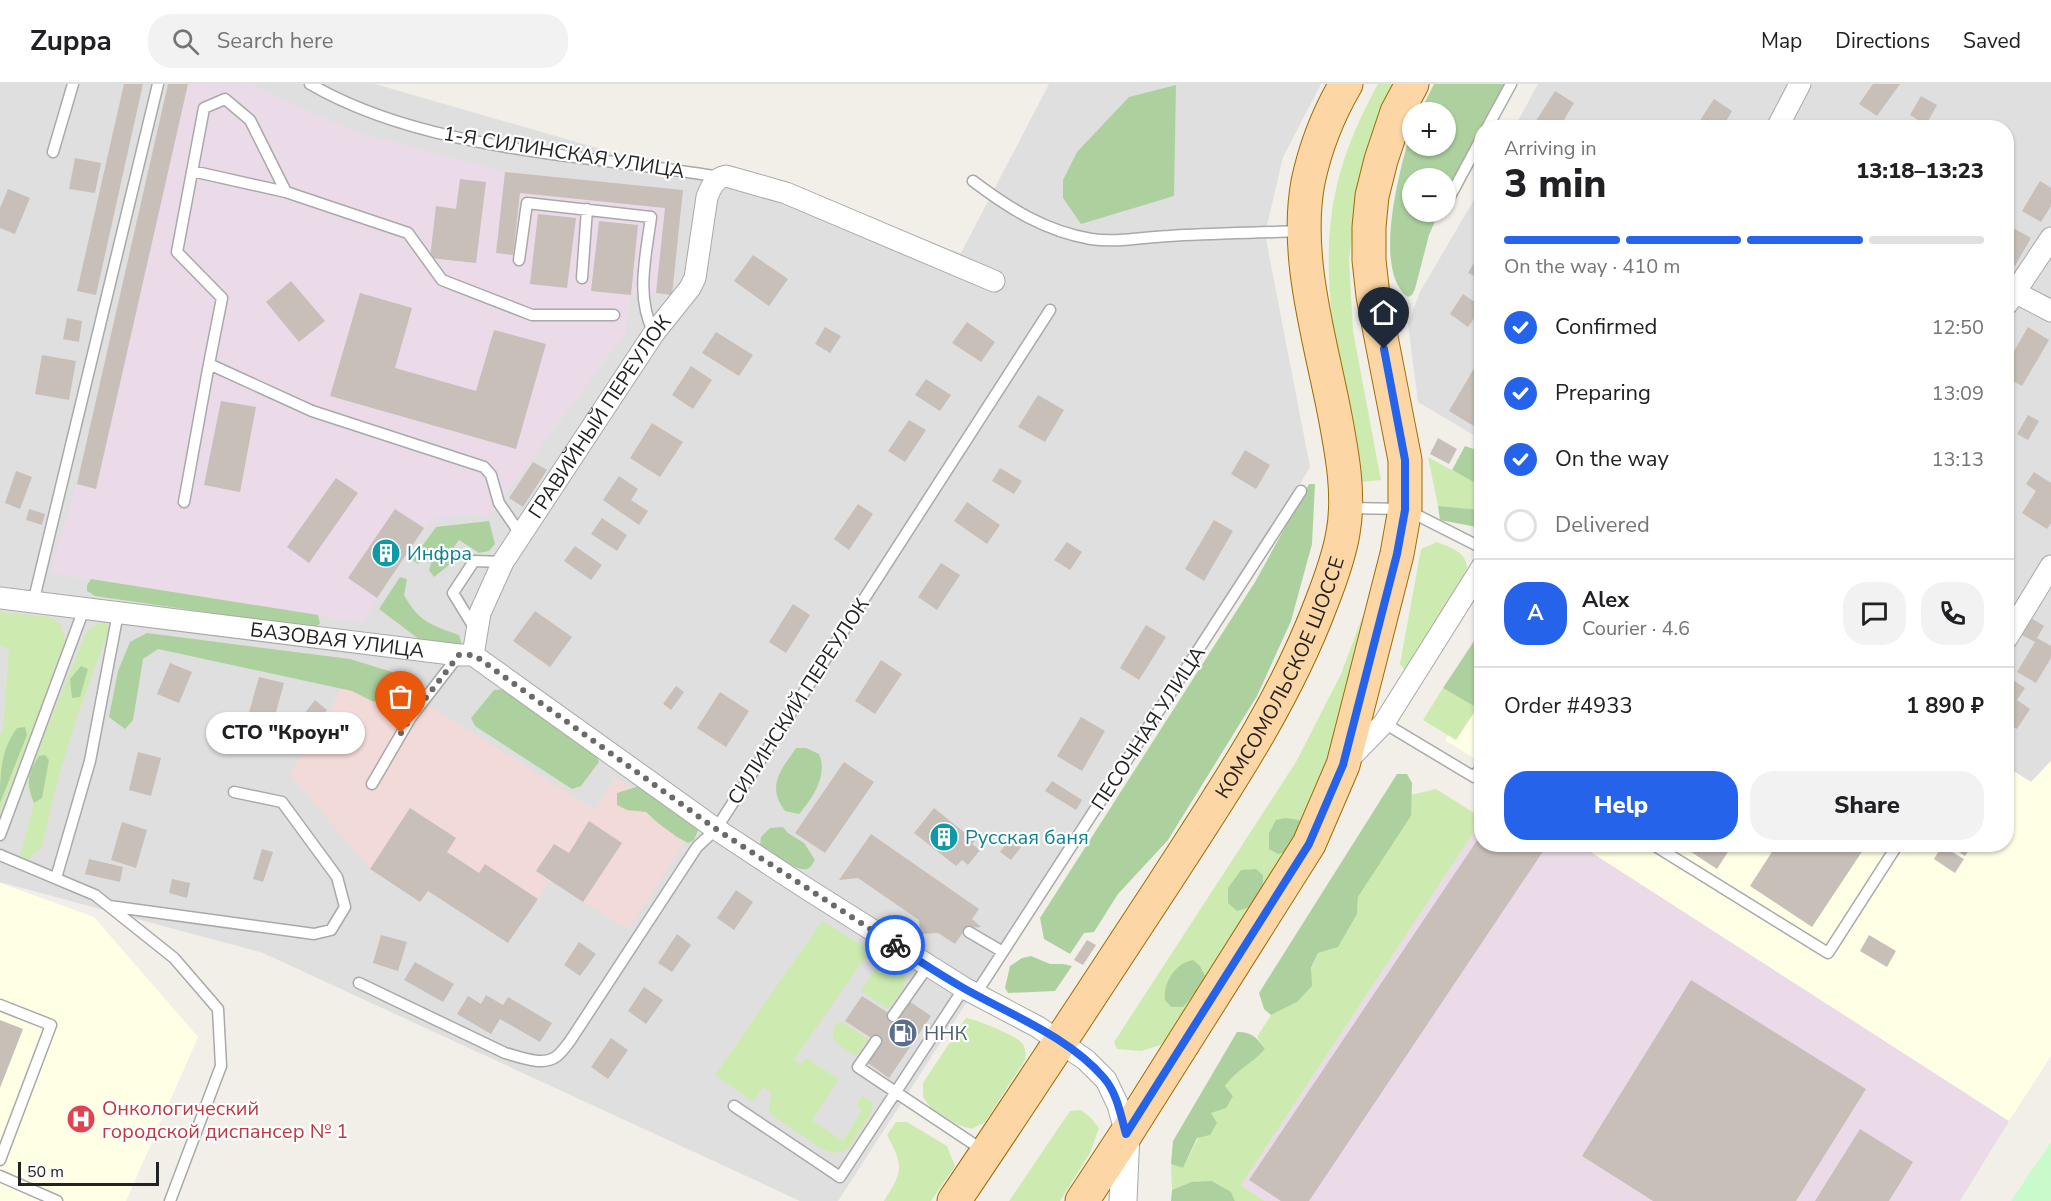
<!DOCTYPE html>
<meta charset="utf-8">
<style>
body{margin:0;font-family:"Nunito Sans",sans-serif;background:#f2f2f2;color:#202124;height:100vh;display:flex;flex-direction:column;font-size:22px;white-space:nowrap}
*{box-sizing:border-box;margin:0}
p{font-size:20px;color:#757577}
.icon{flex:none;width:33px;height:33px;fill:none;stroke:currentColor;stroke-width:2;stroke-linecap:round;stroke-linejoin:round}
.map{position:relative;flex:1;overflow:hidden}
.drawer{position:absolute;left:1474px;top:36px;width:540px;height:732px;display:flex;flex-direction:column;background:#fff;border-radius:24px;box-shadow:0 2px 4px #0004}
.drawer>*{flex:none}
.controls{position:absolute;left:1402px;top:18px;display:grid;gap:12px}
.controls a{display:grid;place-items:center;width:54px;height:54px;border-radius:50%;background:#fff;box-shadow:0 2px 4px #0004;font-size:30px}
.scale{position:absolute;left:18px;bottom:15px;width:141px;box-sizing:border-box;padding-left:6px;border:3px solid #222;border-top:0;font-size:16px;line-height:21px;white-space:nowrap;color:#222;-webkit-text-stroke:4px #fff;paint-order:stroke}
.pin{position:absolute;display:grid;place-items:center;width:51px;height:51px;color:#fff;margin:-62px -26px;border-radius:50% 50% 50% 0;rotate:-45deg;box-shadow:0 0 6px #0007}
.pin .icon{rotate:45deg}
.courier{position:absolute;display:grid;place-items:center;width:60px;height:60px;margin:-30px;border:4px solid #2563eb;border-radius:50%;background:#fff;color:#222;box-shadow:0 2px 8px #0007}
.bubble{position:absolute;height:42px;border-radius:21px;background:#fff;box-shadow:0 2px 4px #0004;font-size:20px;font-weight:800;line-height:42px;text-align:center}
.overview em{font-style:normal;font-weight:800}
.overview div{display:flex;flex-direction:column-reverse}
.overview{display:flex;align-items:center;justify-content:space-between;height:102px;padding:0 30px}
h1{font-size:39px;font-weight:800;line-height:45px}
.bar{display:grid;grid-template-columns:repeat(4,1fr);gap:9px 6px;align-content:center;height:72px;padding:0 30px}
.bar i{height:8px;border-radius:4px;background:#e0e0e0}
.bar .on{background:#2563eb}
.bar p{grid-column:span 4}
.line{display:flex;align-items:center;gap:15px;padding:0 30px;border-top:2px solid #e0e0e0}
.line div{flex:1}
.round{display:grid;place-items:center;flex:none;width:63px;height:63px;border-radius:24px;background:#f2f2f2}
ol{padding:0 30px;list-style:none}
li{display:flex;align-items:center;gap:18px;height:66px}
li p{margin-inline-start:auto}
li .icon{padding:6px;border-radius:50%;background:#2563eb;color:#fff;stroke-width:4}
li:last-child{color:#757577}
li i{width:33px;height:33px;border:3px solid #e0e0e0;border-radius:50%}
.cta{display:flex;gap:12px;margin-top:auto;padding:12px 30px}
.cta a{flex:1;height:69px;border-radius:24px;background:#2563eb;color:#fff;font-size:24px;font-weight:800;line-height:69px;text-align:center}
.cta a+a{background:#f2f2f2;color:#202124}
header{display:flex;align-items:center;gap:36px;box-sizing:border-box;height:84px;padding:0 30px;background:#fff;border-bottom:2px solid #e0e0e0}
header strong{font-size:28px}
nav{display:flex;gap:33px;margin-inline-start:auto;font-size:21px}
.search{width:420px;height:54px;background:#f2f2f2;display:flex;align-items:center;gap:15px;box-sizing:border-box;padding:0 21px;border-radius:24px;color:#757577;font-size:22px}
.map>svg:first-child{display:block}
.residential{fill:#e0dfdf}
.commercial{fill:#f2dad9}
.industrial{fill:#ebdbe8}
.education{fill:#ffffe5}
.grass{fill:#cdebb0}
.forest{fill:#add19e}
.park{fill:#c8facc}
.building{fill:#c7bfb8}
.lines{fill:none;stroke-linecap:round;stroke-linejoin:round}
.service-casing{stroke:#a9a9a9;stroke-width:13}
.minor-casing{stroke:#a9a9a9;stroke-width:23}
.tertiary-casing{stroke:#a9a9a9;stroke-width:29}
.primary-casing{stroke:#a06b00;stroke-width:35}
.service{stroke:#fff;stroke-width:10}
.minor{stroke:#fff;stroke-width:21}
.tertiary{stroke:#fff;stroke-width:27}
.primary{stroke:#fcd6a4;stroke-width:33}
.done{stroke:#6b6a68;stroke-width:6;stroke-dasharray:0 10.8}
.route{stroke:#2563eb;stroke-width:8}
.labels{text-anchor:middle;stroke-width:4.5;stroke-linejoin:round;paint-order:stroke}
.street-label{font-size:20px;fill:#222;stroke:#fff}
.culture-label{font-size:20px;fill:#0d838f;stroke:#fff;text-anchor:start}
.service-label{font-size:20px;fill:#4e5e75;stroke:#fff;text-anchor:start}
.health-label{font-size:20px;fill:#be3a42;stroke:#fff;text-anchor:start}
</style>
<header>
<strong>Zuppa</strong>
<div class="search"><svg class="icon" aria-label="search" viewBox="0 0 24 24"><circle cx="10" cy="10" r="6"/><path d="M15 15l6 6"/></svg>Search here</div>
<nav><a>Map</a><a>Directions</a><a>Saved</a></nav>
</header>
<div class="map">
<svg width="2051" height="1117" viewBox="0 0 2051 1117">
<rect width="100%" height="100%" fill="#f2efe9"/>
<!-- residential -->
<path class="residential" d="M0 0H375L961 169 1049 0H1321L1283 73 1265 150 1310 383 1278 438 838 1117H800L263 869 0 798Z
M1538 0H2051V677L2031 698 2007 683V44H1514Z
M1482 102V356L1418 318 1408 240 1420 208Z"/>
<!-- commercial -->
<path class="commercial" d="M346 597 384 615 404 629 419 636 428 621 595 726 616 693 694 743 628 846 550 796 508 859 428 807 420 818 370 785 290 690Z"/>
<!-- industrial -->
<path class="industrial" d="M188 0H250L355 48 505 88 683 106 672 211 656 209 631 212 625 250 490 431 438 433 424 444 377 514 363 539 50 489 77 400 96 404Z
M1482 736V760L1580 761 2009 1037 1960 1117H1265L1241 1101Z"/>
<!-- education -->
<path class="education" d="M1482 596V679L1445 656Z
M2051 677V972L2009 1037 1580 761 2007 760V683L2031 698Z
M0 799 94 833 198 953 126 1117H0Z"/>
<!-- grass -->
<path class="grass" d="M1378 0H1400L1358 106 1349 176 1353 247 1381 396 1362 398C1344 303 1314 197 1337 101 1345 66 1361 31 1378 0Z
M1428 373 1477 400 1482 397V426L1438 422Z
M1437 458C1456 466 1468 468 1468 492L1406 588 1400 580 1421 465Z
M0 528 51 533 60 539 66 558 0 729V652L3 643 9 565 0 561Z
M1362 534 1370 535 1341 651 1300 759 1167 959 1141 967 1117 965 1114 958 1296 678 1341 590Z
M101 539H107L109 545 77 633 57 699 42 763 28 775 20 773 34 719 27 703 31 684 85 551 93 542Z
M1443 604 1477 624 1456 656 1423 636Z
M1436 705 1482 734V736L1241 1101 1265 1117H1235L1231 1108 1191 1098 1172 1106 1171 1080 1183 1084 1211 1029 1233 1012 1225 1002C1236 985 1251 981 1265 965L1257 953 1271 931 1297 918 1318 869 1357 830 1358 813 1411 732V711Z
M822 837 870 866 794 976 801 980 806 974 839 995 812 1036 843 1057 862 1026 856 1022 862 1012 871 1017 873 1022 871 1029 849 1064 843 1067 833 1069 822 1065 769 1029 771 1009 763 1003 753 1018 715 991Z
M884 877C890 878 892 880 897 883 916 896 897 912 888 925L861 907 879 879Z
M966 934C976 935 1013 951 1020 957 1026 962 1026 970 1025 976L985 1038 972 1045 958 1041 931 1024 923 1013V999Z
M840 937 868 955 856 972C841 962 822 955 840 937Z
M1081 1026 1091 1034 1099 1044 1090 1069 1060 1117H1009L1070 1027Z
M896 1038H907L947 1062 955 1082 931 1117H884C903 1087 904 1083 887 1051Z"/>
<!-- forest -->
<path class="forest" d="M1434 0H1504L1446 109V94H1413V128H1439L1429 151 1415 205 1412 211 1408 213C1371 187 1401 78 1413 42V62H1446V28H1420Z
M1176 1 1174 112 1081 140 1063 114V96L1077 68 1129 13Z
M1465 362 1482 368V397L1477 400 1452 386Z
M1309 400H1315L1312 460 1291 537 1257 612 1168 756 1118 810 1094 848 1084 849 1070 870 1044 855 1040 834 1255 498Z
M1438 422 1482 426V444L1440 436Z
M489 437 495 460 489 467 479 469 459 456 454 463 458 468 453 478 434 493 429 486 431 480 426 474 418 480 412 476 436 443Z
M400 493 407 495 404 511C419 538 431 541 459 551L462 561 424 559 379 525Z
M91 495 318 531 320 540 314 544 95 512 87 507V501Z
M1482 545V616L1477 624 1443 604Z
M147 549 350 575 392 588 394 594 374 618 352 607 158 565 143 575 133 636 125 645 109 633 118 587 130 558Z
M81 582 88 585 80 613 72 614 70 595Z
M506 605 595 668 599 678 581 702 572 705 475 642 471 634 494 606Z
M25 643 27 651 0 719C0 691 0 667 17 644Z
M796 664H806L819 670C828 691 813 714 799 730L785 727C766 702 781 686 796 664Z
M45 671 49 676 42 714 34 719C26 699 27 690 39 672Z
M1397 690H1407L1412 699 1411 732 1358 813 1357 830 1338 863 1318 869 1311 884 1312 902 1297 918 1271 931 1264 925 1259 909Z
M639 702 699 744 694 756 688 759 677 753 658 739 646 728 627 726 617 721V709Z
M1286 734 1299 736 1301 744 1286 768 1278 770 1269 765V749L1276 736Z
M783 743 788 749 804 759 815 776C813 778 812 782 809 784 799 791 769 768 760 762L761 753 770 744Z
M1256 785 1263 791V802L1250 823 1237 827 1228 819V804L1241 786Z
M1031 872 1050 880H1063L1072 882 1055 907 1008 909 1005 904 1010 882 1022 874Z
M1193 876 1200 882 1205 892 1200 903 1183 923H1171L1165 916C1163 899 1175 879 1193 876Z
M1237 948C1252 948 1256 953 1265 965 1251 981 1237 985 1225 1002L1233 1012 1226 1024 1211 1029 1217 1039 1210 1051 1197 1054 1183 1084 1171 1080 1173 1057Z
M1212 1097 1231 1108 1235 1117H1171L1172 1106 1191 1098Z"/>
<!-- park -->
<path class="park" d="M2051 1058V1117H2011Z"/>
<!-- building -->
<path class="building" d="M124 0H143L96 211 77 207Z
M168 0H188L96 405 77 400Z
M1873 0H1900L1877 32 1859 20Z
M1555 7 1574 19 1559 44H1539L1534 40Z
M1921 12 1937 21 1926 41 1910 31Z
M1714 15 1732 27 1722 44H1695Z
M75 74 101 79 95 109 69 105Z
M505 88 683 106 672 211 656 209 665 124 520 109 513 171 496 169Z
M460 95 486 98 476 179 430 174 436 122 456 125Z
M2040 97 2051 104V122L2041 138 2022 127Z
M8 105 30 114 15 150 0 144V124Z
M538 130 576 134 567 204 530 200Z
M599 137 638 141 631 211 591 207Z
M2013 144 2031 154 2015 182 2007 177V154Z
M753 171 788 195 769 222 734 197Z
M1478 172 1482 175V196L1468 189Z
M291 197 325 237 299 258 266 218Z
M360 209 412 224 395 284 476 307 494 246 546 260 516 365 330 312Z
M1463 210 1482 223 1468 243 1450 230Z
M67 234 82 237 79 258 63 255Z
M967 238 995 258 981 278 952 259Z
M825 243 841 252 830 269 815 260Z
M2028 243 2049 256 2022 302 2007 294V279Z
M716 248 753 271 739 292 702 269Z
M42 271 76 277 69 316 35 310Z
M1476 281 1482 285V299L1476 310 1482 313V347L1449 327Z
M691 282 712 296 693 325 672 311Z
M926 295 951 311 940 327 915 311Z
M1038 311 1064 326 1045 358 1018 343Z
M221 317 256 323 240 408 204 401Z
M2028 331 2039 337 2028 356 2017 350Z
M909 336 926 346 905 378 888 367Z
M652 339 683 358 660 393 630 374Z
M1438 354 1457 365 1449 380 1430 370Z
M1245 366 1270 381 1256 405 1231 390Z
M533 378 547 386 523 423 509 414Z
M1000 384 1022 397 1014 410 992 397Z
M16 387 32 393 20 425 5 419Z
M2034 388 2051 399V439L2047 445 2022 429 2036 407 2026 400Z
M619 392 638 405 631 416 648 427 639 441 603 416Z
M336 394 358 409 309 479 287 463Z
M967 418 1000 441 987 460 954 437Z
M858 420 873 430 849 466 834 455Z
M29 425 45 430 42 441 26 436Z
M395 425 424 444 377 514 348 494Z
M602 434 627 451 617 467 591 450Z
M1214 436 1233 447 1204 497 1185 485Z
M1067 458 1082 468 1070 486 1054 476Z
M575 462 602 481 591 496 564 477Z
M941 479 960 491 937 526 918 513Z
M793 520 810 531 786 569 769 558Z
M535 527 572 553 550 583 513 557Z
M2028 532 2044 542 2037 554 2051 562V574L2036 599 2017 588 2035 558 2018 549Z
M1146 541 1166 553 1139 596 1120 584Z
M881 576 902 590 875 630 855 617Z
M170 579 192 588 179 619 157 610Z
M2007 592 2025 604 2017 616 2030 625 2017 645 2007 639Z
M259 593 284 599 273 639 248 632Z
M394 600 414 614 404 629 384 615Z
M676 602 684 608 671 626 663 620Z
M720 608 749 627 726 663 697 644Z
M315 616 327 626 309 648 297 639Z
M1081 633 1105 647 1082 687 1057 672Z
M138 668 161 674 151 712 129 706Z
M844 678 874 698 825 769 795 749Z
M1052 697 1082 716 1076 726 1045 707Z
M410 724 456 754 447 768 479 789 485 780 538 815 508 859 428 807 420 818 370 785Z
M934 724 975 757 972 760 980 766 968 781 962 776 956 782 914 749Z
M589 737 622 759 583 818 536 787 554 760 569 769Z
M122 738 147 746 136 784 111 776Z
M1482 749V760H1548L1309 1117H1281L1249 1096Z
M871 750 979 825 972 835 981 843 966 844 955 860 938 849 920 850 919 836 858 794 839 796Z
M1010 755 1021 763 1011 776 1000 768Z
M1679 760H1733L1717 785Z
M1777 760H1867L1812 843 1750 802Z
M1947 760H1973L1965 772Z
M1942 762 1964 775 1955 789 1934 775Z
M262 765 273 768 263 798 253 795Z
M89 775 123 783 120 798 85 790Z
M172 795 190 799 187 814 169 809Z
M736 806 753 818 734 846 717 834Z
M677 850 691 861 672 888 658 879Z
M381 851 407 858 398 887 373 879Z
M1869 851 1896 867 1887 883 1860 867Z
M1087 856 1096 861 1083 881 1074 876Z
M579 858 596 870 580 892 564 881Z
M415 878 454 900 443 918 404 896Z
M1691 896 1866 1005 1796 1117H1653L1582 1072Z
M644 903 663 916 646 940 628 927Z
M486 911 503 921 508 913 552 939 540 958 500 935 491 950 457 930 468 912 481 920Z
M862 912 893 932 906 915 931 932 889 994 865 977 876 957 845 937Z
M0 936 23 945 0 1004Z
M611 954 628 966 608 995 591 983Z
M1860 1045 1913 1078 1889 1117H1815Z"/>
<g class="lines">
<!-- service casing -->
<g class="service-casing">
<path id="service" d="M310 0C427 68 587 70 719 93
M1487 44 1511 0
M53 68 73 0
M192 87 286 108
M973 97C1010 125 1045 147 1091 155 1117 159 1144 153 1169 152 1213 149 1258 149 1302 147
M1446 120 1482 53
M519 176 527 119 651 133C646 172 635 213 654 249
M582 194 587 125
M184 418 209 280
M1347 424 1405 425 1482 464
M521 451 499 419 491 391 484 383 312 327 209 280 222 214 177 168 204 24 225 15 250 36 286 108 408 149 442 196 532 231H614
M33 519 158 0
M475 545 453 509 474 477 503 478
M1384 639 1474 693 1482 682
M372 700 411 633 459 571
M0 751 84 525
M1652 760 1828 869 1898 760
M0 771 95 811 174 874 218 925 221 982 170 1117
M56 794 90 677 118 529
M109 822 314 850 331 846 345 823 337 793 282 718 234 708
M969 848 1003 868
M359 899 505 969C520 973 543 983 557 972 562 968 566 962 570 957L697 763 716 745 1050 226
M975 911 1301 407
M0 921 51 941 0 1076
M893 932 928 882
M876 957 858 983 984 1067
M734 1022 840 1093 964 904
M0 1092 57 1117"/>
</g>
<!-- minor casing -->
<g class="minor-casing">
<g id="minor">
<path d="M1777 44 1800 0"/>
<path d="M2007 204 2051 227"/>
<path d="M2007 220 2051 154"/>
<path id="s1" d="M0 514 459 571H473L716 745 801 801 964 904 1038 943 1086 976 1106 996 1118 1021 1126 1050"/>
<path d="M2007 554 2051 482"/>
<path id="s2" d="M473 571 480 529 503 478 654 249 690 204 695 194 707 113C711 103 715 94 726 92L786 109 994 197"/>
<path d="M1345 679 1384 639 1482 483"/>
</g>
</g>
<!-- tertiary casing -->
<g class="tertiary-casing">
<path id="tertiary" d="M1123 1117 1126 1050"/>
</g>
<!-- primary casing -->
<g class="primary-casing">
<g id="primary">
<path id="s3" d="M954 1117C1025 1012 1094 906 1163 801 1221 711 1283 621 1321 520 1330 497 1339 473 1343 449 1350 411 1342 369 1335 332 1321 258 1294 173 1308 98 1315 65 1329 29 1346 0"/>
<path d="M1082 1117 1126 1050 1309 760 1343 681 1397 470 1405 425V376L1373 212 1369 176V143L1372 112 1381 76 1397 28 1412 0"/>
</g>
</g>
<!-- service -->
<use href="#service" class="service"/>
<!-- minor -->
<use href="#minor" class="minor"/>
<!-- tertiary -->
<use href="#tertiary" class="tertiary"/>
<!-- primary -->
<use href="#primary" class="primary"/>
</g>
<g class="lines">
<!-- done -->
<path class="done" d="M401 649 411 633 459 571H474L716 745 895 861"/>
<!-- route -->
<path class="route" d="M895 861C922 879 949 897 978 912 1021 935 1071 956 1104 994 1117 1009 1121 1032 1126 1050L1309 760 1343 681 1397 470 1405 426V376L1384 265"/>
</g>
<!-- icons -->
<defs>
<g id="building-disc" transform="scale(1.5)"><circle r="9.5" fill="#0f9aa8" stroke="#fff"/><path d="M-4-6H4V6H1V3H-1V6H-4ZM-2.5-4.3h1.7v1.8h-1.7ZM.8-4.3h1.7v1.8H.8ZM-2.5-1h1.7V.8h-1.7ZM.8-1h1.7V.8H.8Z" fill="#fff"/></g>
<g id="fuel-disc" transform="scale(1.5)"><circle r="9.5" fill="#5c6f8a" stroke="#fff"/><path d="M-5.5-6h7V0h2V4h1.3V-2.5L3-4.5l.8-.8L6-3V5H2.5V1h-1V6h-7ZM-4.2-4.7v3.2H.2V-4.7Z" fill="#fff"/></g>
<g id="hospital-disc" transform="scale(1.5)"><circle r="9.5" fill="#e0444e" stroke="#fff"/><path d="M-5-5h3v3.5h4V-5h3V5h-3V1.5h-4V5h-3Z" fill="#fff"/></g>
</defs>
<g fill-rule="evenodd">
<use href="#building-disc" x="386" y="469"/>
<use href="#building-disc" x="944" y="753"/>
<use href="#fuel-disc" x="903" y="949"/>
<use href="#hospital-disc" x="81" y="1035"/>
</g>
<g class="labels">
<!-- street labels -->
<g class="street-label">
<text transform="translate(564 68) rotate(9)" y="7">1-Я СИЛИНСКАЯ УЛИЦА</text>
<text dy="7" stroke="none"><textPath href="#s2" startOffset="273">ГРАВИЙНЫЙ ПЕРЕУЛОК</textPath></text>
<text dy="7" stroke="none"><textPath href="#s1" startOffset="340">БАЗОВАЯ УЛИЦА</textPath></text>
<text dy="7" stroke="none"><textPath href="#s3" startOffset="618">КОМСОМОЛЬСКОЕ ШОССЕ</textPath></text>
<text transform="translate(798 617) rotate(-57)" y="7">СИЛИНСКИЙ ПЕРЕУЛОК</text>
<text transform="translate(1148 644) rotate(-57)" y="7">ПЕСОЧНАЯ УЛИЦА</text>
</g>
<!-- culture labels -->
<g class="culture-label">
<text x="407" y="476">Инфра</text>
<text x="965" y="760">Русская баня</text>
</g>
<!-- service labels -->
<g class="service-label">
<text x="924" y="956">ННК</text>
</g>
<!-- health labels -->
<g class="health-label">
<text x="102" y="1031">Онкологический<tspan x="102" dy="23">городской диспансер № 1</tspan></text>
</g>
</g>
</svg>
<div class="controls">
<a>+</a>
<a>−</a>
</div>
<div class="scale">50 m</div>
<div class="pin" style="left:401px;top:649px;background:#ea580c"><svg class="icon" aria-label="bag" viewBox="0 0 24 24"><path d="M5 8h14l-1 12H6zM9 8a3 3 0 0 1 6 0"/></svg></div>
<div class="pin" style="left:1384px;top:265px;background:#1f2937"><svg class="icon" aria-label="home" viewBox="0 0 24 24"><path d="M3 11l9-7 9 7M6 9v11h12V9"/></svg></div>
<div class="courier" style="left:895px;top:861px"><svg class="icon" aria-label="bike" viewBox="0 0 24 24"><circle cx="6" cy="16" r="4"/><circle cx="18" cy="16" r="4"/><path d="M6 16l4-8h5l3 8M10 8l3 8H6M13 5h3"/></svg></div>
<div class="bubble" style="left:206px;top:628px;width:159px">СТО &quot;Кроун&quot;</div>
<section class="drawer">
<div class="overview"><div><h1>3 min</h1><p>Arriving in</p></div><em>13:18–13:23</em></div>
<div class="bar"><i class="on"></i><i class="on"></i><i class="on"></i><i></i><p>On the way · 410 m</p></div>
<ol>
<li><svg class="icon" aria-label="check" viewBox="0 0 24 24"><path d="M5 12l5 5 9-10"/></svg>Confirmed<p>12:50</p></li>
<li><svg class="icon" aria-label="check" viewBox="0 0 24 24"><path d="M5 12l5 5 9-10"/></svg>Preparing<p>13:09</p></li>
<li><svg class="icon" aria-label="check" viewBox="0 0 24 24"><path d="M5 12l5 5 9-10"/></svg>On the way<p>13:13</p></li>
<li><i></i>Delivered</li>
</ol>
<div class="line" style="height:108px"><b class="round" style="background:#2563eb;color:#fff">A</b><div><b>Alex</b><p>Courier · 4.6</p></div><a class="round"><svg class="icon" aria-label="chat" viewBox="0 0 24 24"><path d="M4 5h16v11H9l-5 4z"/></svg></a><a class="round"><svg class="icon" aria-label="phone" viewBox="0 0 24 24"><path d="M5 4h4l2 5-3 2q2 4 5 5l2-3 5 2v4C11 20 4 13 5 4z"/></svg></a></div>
<div class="line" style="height:78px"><div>Order #4933</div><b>1 890 ₽</b></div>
<div class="cta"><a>Help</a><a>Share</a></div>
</section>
</div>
